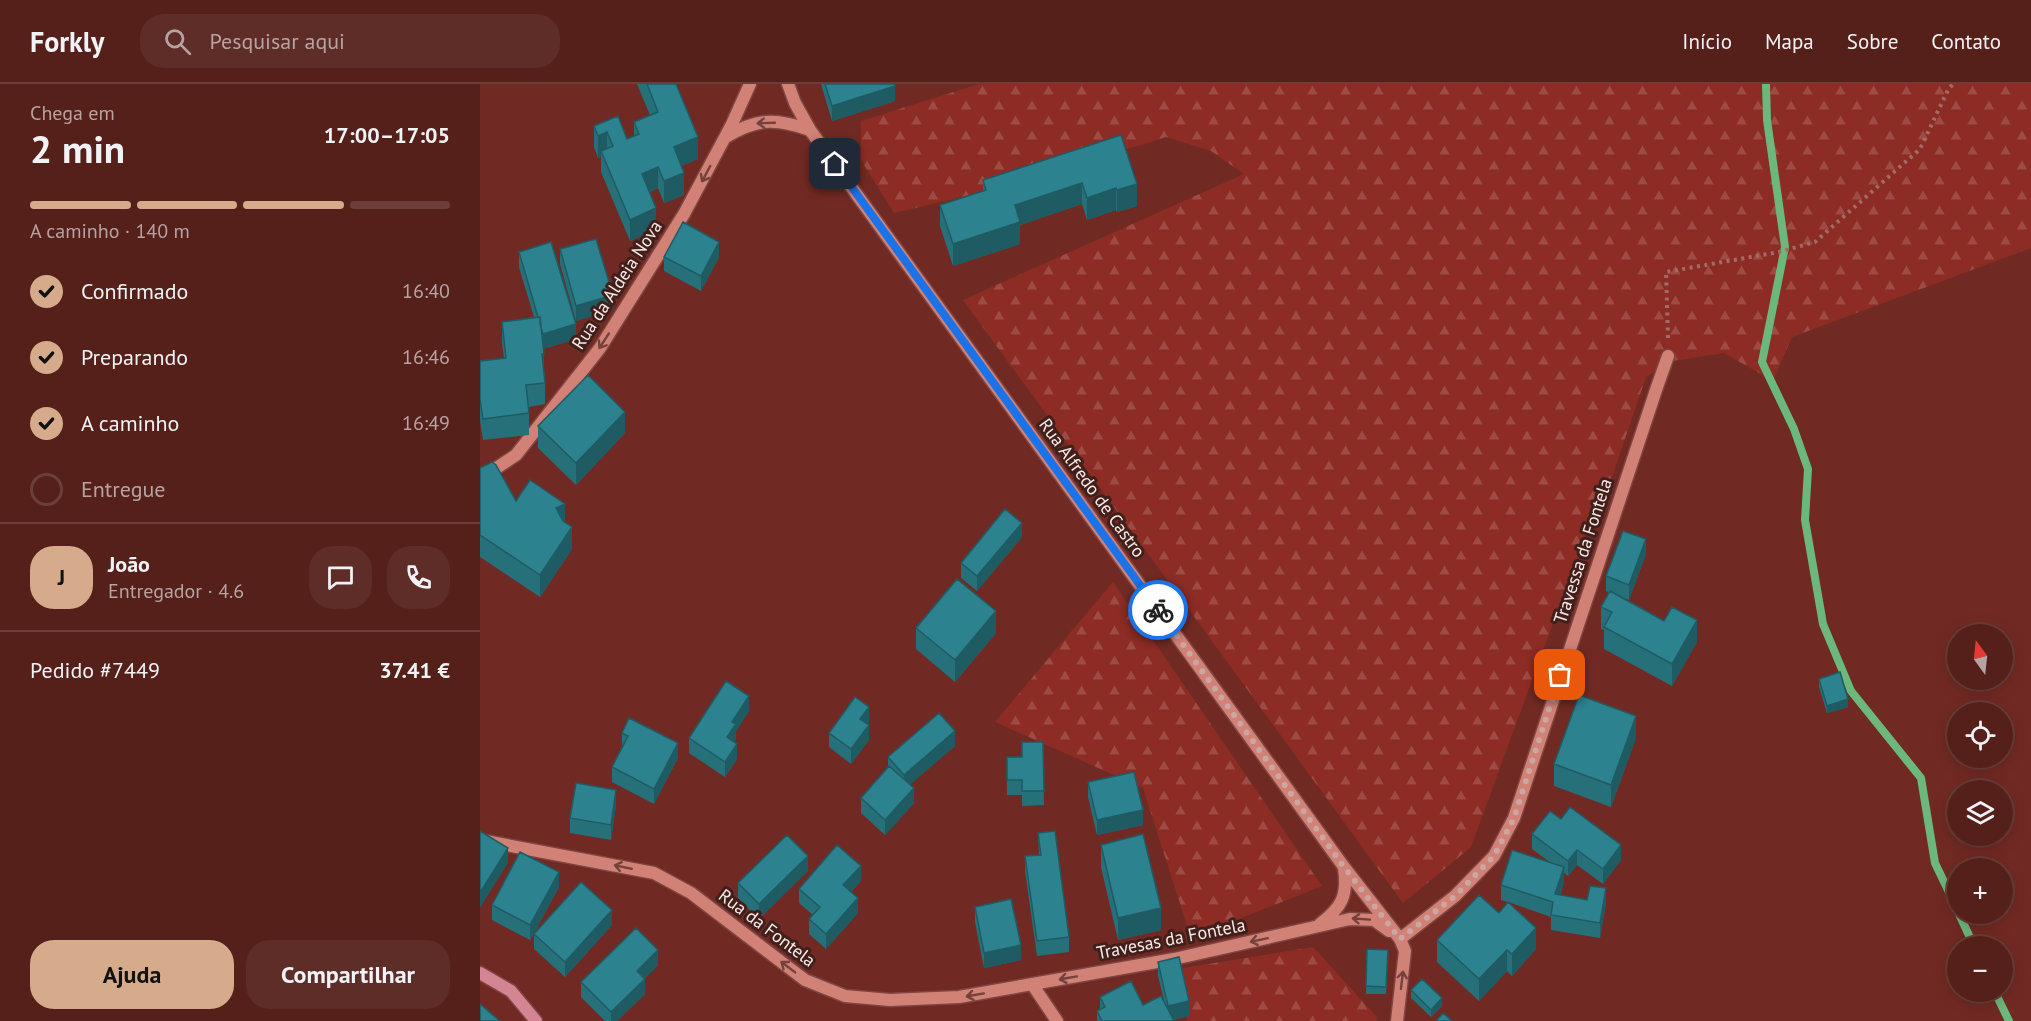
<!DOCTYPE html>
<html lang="pt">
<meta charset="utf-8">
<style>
body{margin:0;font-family:"PT Sans",sans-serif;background:#5e2d27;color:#f1f3f6;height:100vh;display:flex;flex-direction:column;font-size:22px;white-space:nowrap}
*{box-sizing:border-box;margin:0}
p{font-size:20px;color:#b6a3a2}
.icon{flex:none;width:33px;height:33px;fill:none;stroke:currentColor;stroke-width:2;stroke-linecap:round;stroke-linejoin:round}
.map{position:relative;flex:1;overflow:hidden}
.sheet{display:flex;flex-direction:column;background:#55201a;width:480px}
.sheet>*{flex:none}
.needle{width:39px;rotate:345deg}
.controls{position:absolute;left:1467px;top:540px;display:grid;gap:12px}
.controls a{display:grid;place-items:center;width:66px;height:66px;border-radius:50%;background:#55201a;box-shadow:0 3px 15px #0003,0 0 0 2px #6b3e39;font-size:30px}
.pin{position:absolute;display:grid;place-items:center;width:51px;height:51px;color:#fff;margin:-26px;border-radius:12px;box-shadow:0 3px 9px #0006}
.courier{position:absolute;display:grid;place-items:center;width:60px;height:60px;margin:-30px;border:4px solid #1a73e8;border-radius:50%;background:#fff;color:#222;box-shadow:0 2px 8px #0007}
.headline em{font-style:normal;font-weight:700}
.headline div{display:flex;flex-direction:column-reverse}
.headline{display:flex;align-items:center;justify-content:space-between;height:102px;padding:0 30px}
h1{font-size:39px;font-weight:700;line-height:45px}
.bar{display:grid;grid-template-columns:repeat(4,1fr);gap:9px 6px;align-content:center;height:72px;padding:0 30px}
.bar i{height:8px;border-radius:4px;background:#6b3e39}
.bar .current{background:#d6ab8b}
.bar p{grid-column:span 4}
.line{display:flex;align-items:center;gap:15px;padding:0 30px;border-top:2px solid #6b3e39}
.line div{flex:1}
.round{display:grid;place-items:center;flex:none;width:63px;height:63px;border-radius:24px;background:#5e2d27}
ol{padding:0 30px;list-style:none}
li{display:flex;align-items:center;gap:18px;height:66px}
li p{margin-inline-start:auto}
li .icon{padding:6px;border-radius:50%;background:#d6ab8b;color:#111;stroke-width:4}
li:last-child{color:#b6a3a2}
li i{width:33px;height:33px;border:3px solid #6b3e39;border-radius:50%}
.primary-button{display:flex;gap:12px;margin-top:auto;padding:12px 30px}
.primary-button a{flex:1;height:69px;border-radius:24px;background:#d6ab8b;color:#111;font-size:24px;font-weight:700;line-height:69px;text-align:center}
.primary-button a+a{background:#5e2d27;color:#f1f3f6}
header{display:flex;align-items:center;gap:36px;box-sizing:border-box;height:84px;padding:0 30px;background:#55201a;border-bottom:2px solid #6b3e39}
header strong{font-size:28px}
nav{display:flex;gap:33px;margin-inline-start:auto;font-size:21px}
.search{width:420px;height:54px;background:#5e2d27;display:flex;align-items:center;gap:15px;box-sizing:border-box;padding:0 21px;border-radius:24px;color:#b6a3a2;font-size:22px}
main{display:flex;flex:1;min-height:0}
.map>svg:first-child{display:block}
.forest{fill:url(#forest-firs)}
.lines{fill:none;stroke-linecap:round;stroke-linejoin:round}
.stream{stroke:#6cb77c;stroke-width:8}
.street-casing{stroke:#7e4542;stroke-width:15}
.secondary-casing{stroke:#7e4542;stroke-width:15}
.path{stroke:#a16c67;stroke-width:4;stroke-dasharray:3 4.5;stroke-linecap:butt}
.street{stroke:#d28176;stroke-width:12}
.secondary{stroke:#d58493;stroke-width:12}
.wall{fill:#26707a}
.shaded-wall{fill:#1f5b63}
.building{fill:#2c828e;stroke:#1f5b63;stroke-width:1.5}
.oneway{stroke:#74423c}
.done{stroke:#cba6a2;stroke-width:6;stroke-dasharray:0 10.8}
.route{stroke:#1a73e8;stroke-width:8}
.labels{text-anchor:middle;stroke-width:6;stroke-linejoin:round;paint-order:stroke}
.street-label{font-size:18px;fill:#fbe9e6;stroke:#41201c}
</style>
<header>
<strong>Forkly</strong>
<div class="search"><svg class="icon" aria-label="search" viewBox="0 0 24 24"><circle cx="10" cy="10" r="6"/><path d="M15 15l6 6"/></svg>Pesquisar aqui</div>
<nav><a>Início</a><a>Mapa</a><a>Sobre</a><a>Contato</a></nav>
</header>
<main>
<section class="sheet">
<div class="headline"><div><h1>2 min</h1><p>Chega em</p></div><em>17:00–17:05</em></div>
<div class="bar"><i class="current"></i><i class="current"></i><i class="current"></i><i></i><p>A caminho · 140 m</p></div>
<ol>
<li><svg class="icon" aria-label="check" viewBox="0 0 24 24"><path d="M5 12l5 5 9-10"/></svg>Confirmado<p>16:40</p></li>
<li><svg class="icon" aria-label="check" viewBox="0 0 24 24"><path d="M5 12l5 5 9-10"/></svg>Preparando<p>16:46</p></li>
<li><svg class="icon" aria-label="check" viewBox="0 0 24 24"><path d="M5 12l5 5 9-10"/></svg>A caminho<p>16:49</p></li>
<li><i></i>Entregue</li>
</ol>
<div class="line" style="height:108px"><b class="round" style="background:#d6ab8b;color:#111">J</b><div><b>João</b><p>Entregador · 4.6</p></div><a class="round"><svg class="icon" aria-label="chat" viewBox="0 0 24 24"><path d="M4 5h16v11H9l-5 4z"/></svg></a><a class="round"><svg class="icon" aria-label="phone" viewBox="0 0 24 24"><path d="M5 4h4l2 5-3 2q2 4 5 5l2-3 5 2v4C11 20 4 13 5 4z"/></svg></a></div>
<div class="line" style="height:78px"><div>Pedido #7449</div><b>37.41 €</b></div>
<div class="primary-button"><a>Ajuda</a><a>Compartilhar</a></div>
</section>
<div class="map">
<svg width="1551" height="937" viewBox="0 0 1551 937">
<defs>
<pattern id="forest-firs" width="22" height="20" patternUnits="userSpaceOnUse" patternTransform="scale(1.5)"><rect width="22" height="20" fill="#8c2c24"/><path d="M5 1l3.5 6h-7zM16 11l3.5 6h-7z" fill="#9d4b44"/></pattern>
</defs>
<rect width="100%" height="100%" fill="#712a23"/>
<!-- forest -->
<path class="forest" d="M499 0H1551V164L1312 253 1293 297 1244 269 1193 277 1166 293 1118 434 1113 430 991 763 923 819 483 216 764 90 731 67 686 53 525 103 414 129 381 76V37Z
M633 498 842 802 711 854 663 704 515 638Z
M833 863 897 933 896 937H707L697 885Z"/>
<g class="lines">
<!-- stream -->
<path class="stream" d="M1286 0 1287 36 1305 163 1282 278 1314 345 1328 385 1325 436 1343 540 1371 607 1441 694 1455 779 1478 827
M1479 830 1494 862
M1515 908 1529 937"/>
<!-- street casing -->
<g class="street-casing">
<path id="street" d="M308 0 315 19 330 46 864 783 920 855 925 867 917 937
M246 53C277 34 296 34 330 46
M0 395 36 371 120 264 204 130 252 40 270 0
M0 756 174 789 211 809 325 896 365 912 410 916 479 913 694 875 870 835 894 836 909 847
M840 840C862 823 868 812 864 784
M920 855 975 812 1014 772 1034 734 1177 303 1188 272
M552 900 577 937"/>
</g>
<!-- secondary casing -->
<g class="secondary-casing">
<path id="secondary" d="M0 889 31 907 56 937"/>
</g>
<!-- path -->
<path class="path" d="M1188 254 1186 188 1299 168 1335 158 1440 65 1468 6 1473 0"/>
<!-- street -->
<use href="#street" class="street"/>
<!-- secondary -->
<use href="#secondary" class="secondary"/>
</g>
<!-- wall -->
<path class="wall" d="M157 0H196L218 75 201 82 204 111 184 119 178 104 170 108 176 146 150 157 121 88V73L118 74 114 63V42L147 55 154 52V38L170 31Z
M341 0H414L415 17 352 37Z
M641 51 657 122 637 128 636 126 607 136 602 120 540 141V160L473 182 460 142V121L503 107V96Z
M80 165 133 226 96 237 80 180Z
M39 168 96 255 63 265 64 286 65 299V320L49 323V351L3 356 0 337V277L24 274 22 259V238L54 233 39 183Z
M184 173H239L221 207 184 187Z
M58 342 145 349 96 401 58 364Z
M0 384 36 417 85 438 92 465 60 513 0 473Z
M542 453 497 507 481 494V479Z
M1166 470 1149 516 1141 513 1217 558 1192 602 1124 565V546L1121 545V523L1129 509 1126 507V492Z
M436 544 516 549 475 598 436 565Z
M1339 595 1368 623 1347 629 1339 603Z
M269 627 256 647V655L254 658 257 675 245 693 209 669V654Z
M389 638 388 640 389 656 371 680 349 663V649Z
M142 649 198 674 174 720 132 698V683L142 663Z
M1156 654 1131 723 1074 702V680Z
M563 658 564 721 542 722V711H527V673H542Z
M475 662 430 700 434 719 405 751 381 729V714L408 683V673Z
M608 698 663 741 617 751 608 713Z
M136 721 131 756 90 749V734Z
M1081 735 1141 776 1123 800 1097 781 1088 792 1084 789V798L1080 811 1126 819 1120 854 1071 846V833L1028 818 1056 865 1032 892 1027 887 999 917 957 878V856L1019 829 1028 818 1021 816V801L1071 779 1052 765V750Z
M558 749 589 853V868L557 872 545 787V772L559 771Z
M621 761 681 846 638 856 621 783Z
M328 787 279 835 258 814V799Z
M381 797 371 808 378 829 346 865 329 850V835L333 831 319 819V805Z
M79 803 54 849 132 841 85 893 54 865V850L50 856 12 836V821Z
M495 823 541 876 504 884 495 838Z
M887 865 908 866 906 910H886Z
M678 878 709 932 693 936 694 937H617V927L620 926V913L663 921 684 916 678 892Z
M178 881 164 895 165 910 137 937H125L101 913V898Z
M931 906 962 922 951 933 931 914Z"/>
<!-- shaded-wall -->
<path class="shaded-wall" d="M415 2V17L352 37V22Z
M127 48V70L121 67V73L118 74V52Z
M218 53V75L194 85V63Z
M178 83V104L162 111V90Z
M204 89V111L184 119V97Z
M602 99V120L540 141V160L473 182V160L535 121Z
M657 100V122L637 128V106Z
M636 104V126L607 136V114Z
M176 124V146L150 157V136Z
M239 158V173L221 207V192Z
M133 211V226L96 237V222Z
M96 240V255L63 265V250Z
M145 328V349L96 401V379Z
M85 420V441L76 424Z
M542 439V453L497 507V492Z
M92 443V465L60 513V491Z
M1166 455V470L1149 516V501Z
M516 527V549L475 598V576Z
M1217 536V558L1192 602V580Z
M269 612V627L256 647V655L247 668V653L252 638Z
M1368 615V623L1347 629V622Z
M389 623V638L380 649V635Z
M1156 632V654L1131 723V701Z
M389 641V656L371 680V665Z
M475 647V662L424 706V691Z
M198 659V674L174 720V705Z
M257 660V675L245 693V678Z
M434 704V719L405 751V736Z
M136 706V721L131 756V741Z
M663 726V741L617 751V736Z
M1141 761V776L1123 800V785Z
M28 764V779L0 824V809Z
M1097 766V781L1088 792V777Z
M328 772V787L279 835V820Z
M381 782V797L363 816V801Z
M1084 783V798L1075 825V810Z
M79 788V803L50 856V841Z
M1126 804V819L1120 854V839Z
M378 814V829L346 865V850Z
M681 824V846L638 856V834Z
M132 826V841L85 893V878Z
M1056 844V865L1032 892V870Z
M541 861V876L504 884V869Z
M178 866V881L157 902V887Z
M1027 866V887L999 917V895Z
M165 895V910L137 937H131V928Z
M962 914V922L951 933V926Z
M709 917V932L688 937V922Z"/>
<!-- building -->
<path class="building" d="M167 0H196L218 53 194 63 204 89 184 97 178 83 162 90 176 124 150 136 121 67 133 62 127 48 118 52 114 42 138 32 147 55 159 50 154 38 178 28Z
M345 0H414L415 2 352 22Z
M641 51 657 100 637 106 636 104 607 114 602 99 535 121 540 138 473 160 460 121 506 106 503 96Z
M203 138 239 158 221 192 184 173Z
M116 155 133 211 96 222 80 165Z
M71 158 96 240 63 250 60 240V233H58L39 168Z
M60 233 64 270H62L65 299 46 301 49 329 3 335 0 315V277L26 274 22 238Z
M108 291 145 328 96 379 58 342Z
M12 378 16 381 36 417 50 396 85 420 76 424 83 437 92 443 60 491 0 451V384Z
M525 425 542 439 497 492 481 479Z
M1143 447 1166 455 1149 501 1126 492Z
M477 495 516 527 475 576 436 544Z
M1130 507 1184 537 1192 523 1217 536 1192 580 1124 543 1132 528 1121 523Z
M1360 588 1368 615 1347 622 1339 595Z
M246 597 269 612 252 638 256 640 247 653 257 660 245 678 209 654Z
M1099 611 1156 632 1131 701 1074 680Z
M375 613 389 623 380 635 389 641 371 665 349 649Z
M459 629 475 647 424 691 408 673Z
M149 634 198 659 174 705 132 683 148 652 142 649Z
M542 658H563L564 707H542V696H527V673H542Z
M409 682 434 704 405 736 381 714Z
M654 688 663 726 617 736 608 698Z
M96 699 136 706 131 741 90 734Z
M1090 723 1141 761 1123 785 1097 766 1088 777 1052 750 1070 727 1081 735Z
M0 747 28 764 0 809Z
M575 747 589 853 557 857 545 772 561 771 558 749Z
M663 750 681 824 638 834 621 761Z
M307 751 328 772 279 820 258 799Z
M357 761 381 782 363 801 378 814 346 850 329 835 340 823 319 805Z
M1032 766 1084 783 1075 810 1107 816 1110 802 1126 804 1120 839 1071 831 1073 818 1021 801Z
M40 768 79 788 50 841 12 821Z
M101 798 132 826 85 878 54 850Z
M999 811 1019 829 1028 818 1056 844 1032 870 1027 866 999 895 957 856Z
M531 815 541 861 504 869 495 823Z
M156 844 178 866 157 887 165 895 131 928 101 898Z
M887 865 908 866 906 903 886 902Z
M699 873 709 917 688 922 678 878Z
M942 895 962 914 951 926 931 906Z
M651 897 663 921 681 912 694 937H622L617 927 625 923 620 913Z
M0 920 20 937H0Z
M963 929 972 937H956Z"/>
<!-- one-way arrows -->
<defs><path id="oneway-shaft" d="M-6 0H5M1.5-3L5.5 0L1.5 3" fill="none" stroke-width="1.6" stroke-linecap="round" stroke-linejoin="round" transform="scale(1.5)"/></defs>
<g class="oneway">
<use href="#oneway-shaft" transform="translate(286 39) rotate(178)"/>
<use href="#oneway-shaft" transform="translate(226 90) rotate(118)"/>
<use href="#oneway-shaft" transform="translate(124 257) rotate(123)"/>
<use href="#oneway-shaft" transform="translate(143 783) rotate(-168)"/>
<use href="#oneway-shaft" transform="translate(881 835) rotate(-176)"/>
<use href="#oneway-shaft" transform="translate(779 856) rotate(168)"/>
<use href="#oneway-shaft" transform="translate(308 883) rotate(-143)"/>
<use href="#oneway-shaft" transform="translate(588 894) rotate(170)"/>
<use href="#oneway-shaft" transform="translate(922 896) rotate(-83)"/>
<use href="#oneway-shaft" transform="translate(495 911) rotate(170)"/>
</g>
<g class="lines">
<!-- done -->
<path class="done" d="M678 526 864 783 920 855 975 812 1014 772 1034 734 1080 591"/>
<!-- route -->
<path class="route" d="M355 80 678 526"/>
</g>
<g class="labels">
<!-- street labels -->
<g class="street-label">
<text transform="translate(137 201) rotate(-57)" y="6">Rua da Aldeia Nova</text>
<text transform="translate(612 404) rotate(54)" y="6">Rua Alfredo de Castro</text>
<text transform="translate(1103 467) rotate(-72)" y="6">Travessa da Fontela</text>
<text transform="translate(287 844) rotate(37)" y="6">Rua da Fontela</text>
<text transform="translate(691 855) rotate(-11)" y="6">Travesas da Fontela</text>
</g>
</g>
</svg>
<div class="controls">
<a><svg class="needle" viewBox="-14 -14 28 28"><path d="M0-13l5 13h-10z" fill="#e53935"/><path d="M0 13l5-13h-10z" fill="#b6a3a2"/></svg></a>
<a><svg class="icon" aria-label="locate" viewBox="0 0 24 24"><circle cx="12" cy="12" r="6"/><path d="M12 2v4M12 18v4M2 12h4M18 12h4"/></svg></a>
<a><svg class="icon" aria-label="layers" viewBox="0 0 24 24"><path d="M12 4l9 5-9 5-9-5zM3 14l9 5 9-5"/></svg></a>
<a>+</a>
<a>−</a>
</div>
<div class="pin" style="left:1080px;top:591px;background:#ea580c"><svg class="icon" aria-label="bag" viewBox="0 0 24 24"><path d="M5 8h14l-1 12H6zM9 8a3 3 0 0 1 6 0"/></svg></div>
<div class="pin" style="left:355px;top:80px;background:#1f2937"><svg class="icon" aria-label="home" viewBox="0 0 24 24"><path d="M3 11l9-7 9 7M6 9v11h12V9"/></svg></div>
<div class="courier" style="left:678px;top:526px"><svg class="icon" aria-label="bike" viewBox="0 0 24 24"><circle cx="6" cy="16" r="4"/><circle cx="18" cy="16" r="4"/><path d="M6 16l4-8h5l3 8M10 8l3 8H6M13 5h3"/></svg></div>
</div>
</main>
